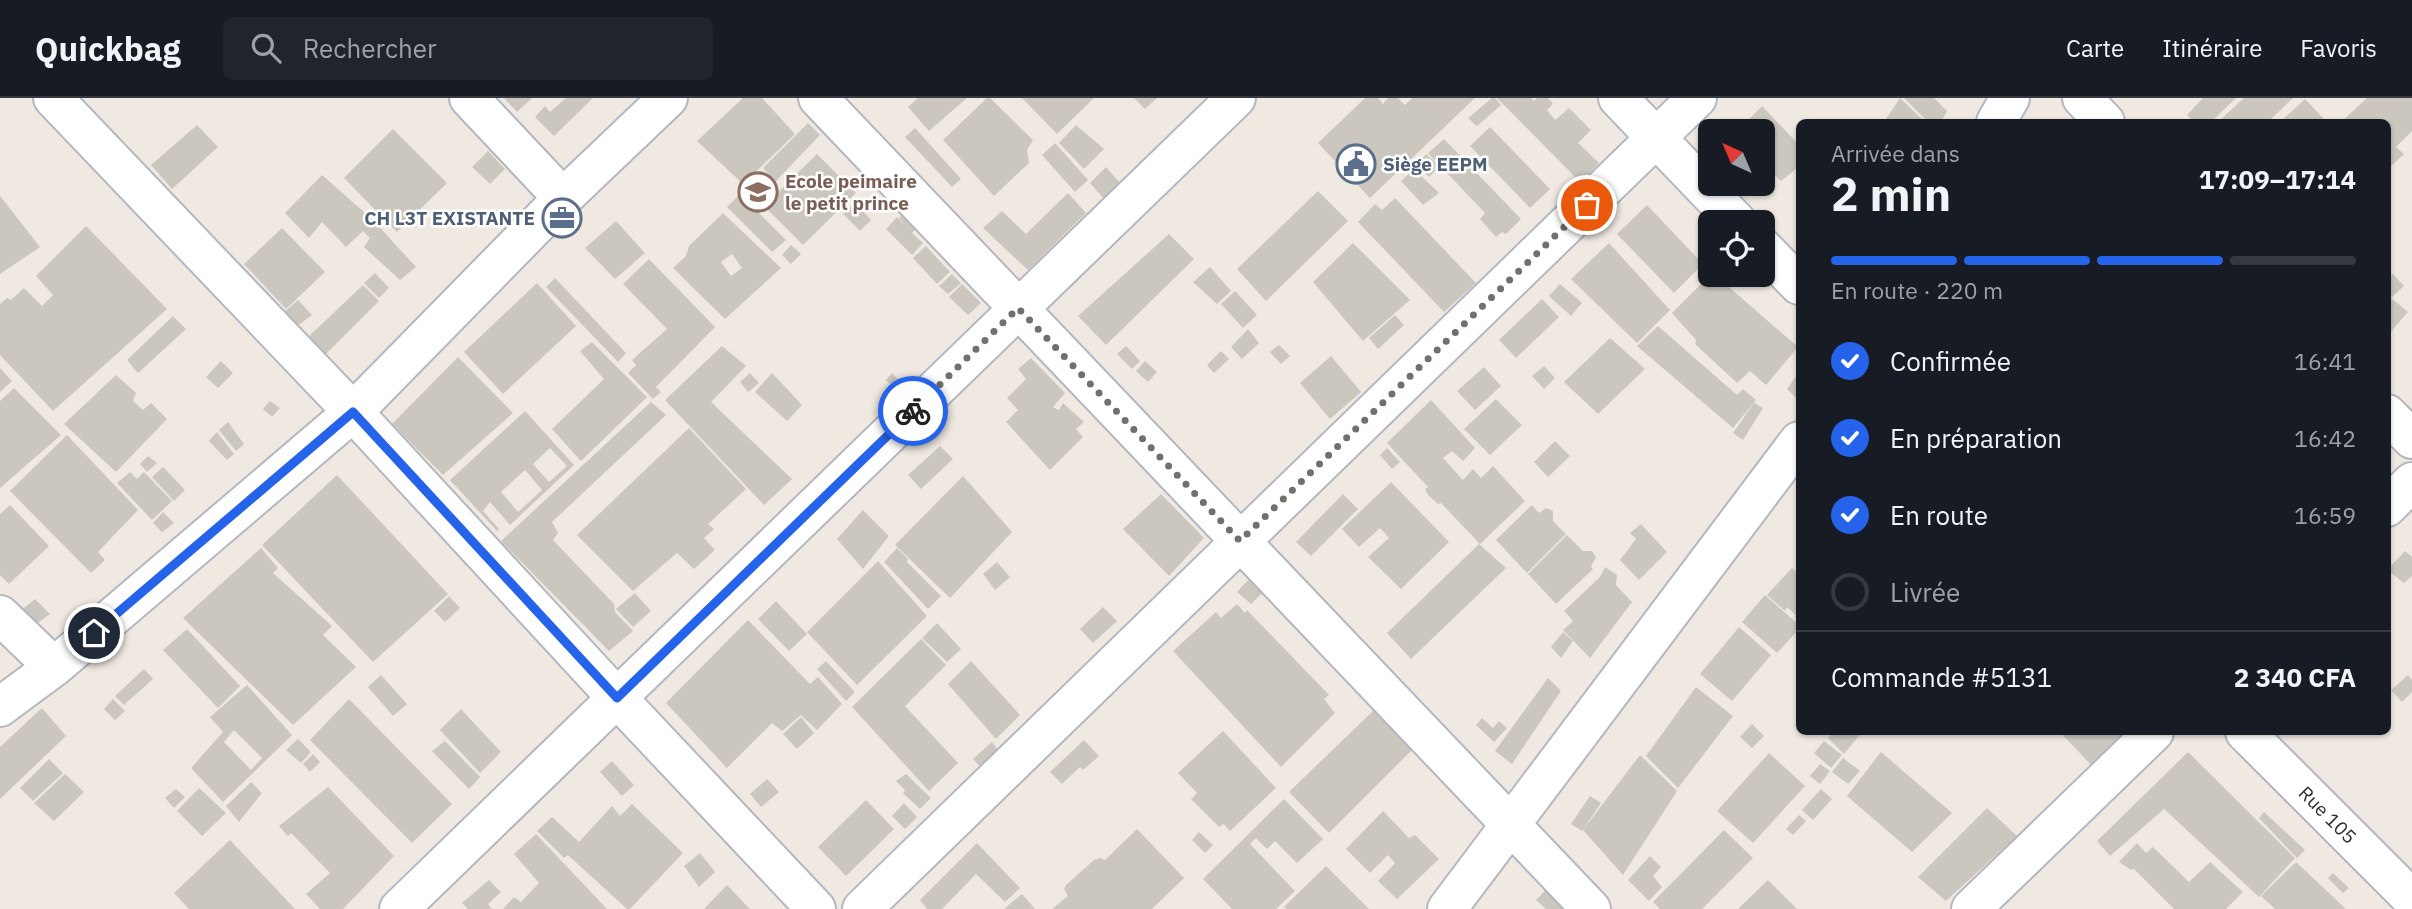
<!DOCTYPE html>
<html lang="fr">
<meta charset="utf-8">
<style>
body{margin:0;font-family:"IBM Plex Sans",sans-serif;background:#20242c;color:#f1f3f6;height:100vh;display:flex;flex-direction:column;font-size:26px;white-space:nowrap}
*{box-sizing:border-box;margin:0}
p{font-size:23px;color:#9ea1a6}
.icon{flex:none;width:38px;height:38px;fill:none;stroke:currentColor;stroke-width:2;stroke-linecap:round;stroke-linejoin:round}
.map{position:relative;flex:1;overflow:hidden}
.drawer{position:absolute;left:1796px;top:21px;width:595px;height:616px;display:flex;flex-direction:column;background:#171b24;border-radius:10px;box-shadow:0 2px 5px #0004}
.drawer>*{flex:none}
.needle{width:46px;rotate:316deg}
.fabs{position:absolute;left:1698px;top:21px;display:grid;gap:14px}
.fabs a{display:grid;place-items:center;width:77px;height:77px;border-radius:10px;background:#171b24;box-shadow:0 2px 5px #0004;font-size:35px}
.pin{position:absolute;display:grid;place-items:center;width:60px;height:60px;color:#fff;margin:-30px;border:4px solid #fff;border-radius:50%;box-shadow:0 2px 7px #0007}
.courier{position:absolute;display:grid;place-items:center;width:70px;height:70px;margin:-35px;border:5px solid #2563eb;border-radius:50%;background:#fff;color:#222;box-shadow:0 2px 9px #0007}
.headline em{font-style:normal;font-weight:700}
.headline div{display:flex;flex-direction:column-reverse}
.headline{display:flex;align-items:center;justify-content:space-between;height:119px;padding:0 35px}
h1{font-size:46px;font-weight:700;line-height:52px}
.bar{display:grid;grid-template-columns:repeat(4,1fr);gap:10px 7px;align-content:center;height:84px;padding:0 35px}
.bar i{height:9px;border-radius:5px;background:#363941}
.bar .selected{background:#2563eb}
.bar p{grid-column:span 4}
.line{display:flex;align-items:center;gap:18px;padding:0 35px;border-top:2px solid #363941}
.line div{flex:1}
ol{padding:0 35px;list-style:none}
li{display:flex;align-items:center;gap:21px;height:77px}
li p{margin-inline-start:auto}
li .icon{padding:7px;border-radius:50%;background:#2563eb;color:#fff;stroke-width:4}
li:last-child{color:#9ea1a6}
li i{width:38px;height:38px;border:4px solid #363941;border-radius:50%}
header{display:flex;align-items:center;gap:42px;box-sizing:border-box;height:98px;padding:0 35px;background:#171b24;border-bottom:2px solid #363941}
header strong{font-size:33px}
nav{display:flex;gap:38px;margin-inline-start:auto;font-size:24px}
.search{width:490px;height:63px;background:#20242c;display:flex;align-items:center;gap:18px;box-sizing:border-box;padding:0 24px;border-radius:10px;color:#9ea1a6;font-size:26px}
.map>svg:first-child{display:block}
.building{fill:#cbc7bf;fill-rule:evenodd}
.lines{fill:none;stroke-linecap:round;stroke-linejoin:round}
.street-casing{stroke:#b4b7c1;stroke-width:42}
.secondary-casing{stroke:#b4b7c1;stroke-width:42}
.street{stroke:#fff;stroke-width:38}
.secondary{stroke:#fff;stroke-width:38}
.done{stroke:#726f6d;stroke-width:7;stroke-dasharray:0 12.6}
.route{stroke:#2563eb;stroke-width:9}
.labels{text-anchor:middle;stroke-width:5;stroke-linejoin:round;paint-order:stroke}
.service-label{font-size:19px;font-weight:bold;fill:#4e5e75;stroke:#fff;text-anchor:start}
.education-label{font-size:19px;font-weight:bold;fill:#785e54;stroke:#fff;text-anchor:start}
.street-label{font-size:19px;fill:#2e2e2e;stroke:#fff}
</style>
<header>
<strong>Quickbag</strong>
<div class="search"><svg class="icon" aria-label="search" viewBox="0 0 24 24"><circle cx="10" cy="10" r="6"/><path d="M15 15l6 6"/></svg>Rechercher</div>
<nav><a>Carte</a><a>Itinéraire</a><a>Favoris</a></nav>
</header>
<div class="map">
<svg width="2412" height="811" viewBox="0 0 2412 811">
<rect width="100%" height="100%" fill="#efe9e1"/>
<!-- building -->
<path class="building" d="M504 0H532L517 14Z
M566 0H593L554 38 535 19 545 8 550 14Z
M743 0H762L795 36 743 86 697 43Z
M918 0H967L929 33 908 9Z
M987 0H990L1033 42 1027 52 1029 65 994 98 943 42Z
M1022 0H1094L1057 36Z
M1134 0H1157L1145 11Z
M1365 0H1378L1383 6 1388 0H1398L1405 7 1412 0H1475L1370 100 1318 45Z
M1492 0H1495L1501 7 1477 28 1468 20Z
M1497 0H1531L1534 3 1537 0H1548L1553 6 1547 12 1555 22 1569 10 1591 32 1578 45 1599 65 1580 84Z
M1900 0 1925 24H1884Z
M1904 0H1934L1947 13 1941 24H1928Z
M2203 0H2236L2211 24H2194L2187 17Z
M2244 0H2293L2268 24H2218Z
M2367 0H2412V33L2396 49 2404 56 2387 72V24H2341Z
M2305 1 2327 24H2280Z
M1762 8 1799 47V73L1796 71 1781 83 1762 64V33H1738Z
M808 25 820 37 776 83 763 70Z
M197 27 218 49 172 91 151 67Z
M1076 27 1104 51 1084 71 1059 45Z
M1490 29 1550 91 1530 110 1470 48Z
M915 30 961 81 952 89 905 39Z
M393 31 447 85 397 134 344 80Z
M1444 41 1521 121 1506 136 1502 134 1496 139 1480 121 1485 115 1428 55Z
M1055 45 1088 82 1075 94 1042 57Z
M488 53 505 71 490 86 472 69Z
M817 56 856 95 803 147 764 108Z
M1426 56 1440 68 1429 79 1416 67Z
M1106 69 1121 86 1103 100 1090 85Z
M1414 71 1439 95 1423 107 1401 83Z
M322 77 373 122 416 169 400 182 364 149 370 140 363 133 346 149 322 124 309 140 285 115Z
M1318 93 1348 123 1266 203 1237 171Z
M1068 95 1086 115 1028 172 983 130 1002 113 1026 136Z
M740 96 786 142 772 154 727 109Z
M0 98 40 149 0 176Z
M1395 100 1476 185 1444 214 1358 124 1375 106 1382 112Z
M855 104 871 122 860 133 843 116Z
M1647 107 1703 166 1674 195 1617 136Z
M907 112 921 126 912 135 923 145 912 157 886 131 897 119 906 128 899 120Z
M723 115 781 170 725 221 673 170 686 158 689 148ZM732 156 742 170 731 178 721 164Z
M616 123 645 155 615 181 585 150Z
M86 128 167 211 53 313 0 257V206L7 200 11 202 24 190 42 208 53 197 36 178Z
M282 130 325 174 286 211 244 166Z
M1169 136 1194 161 1106 247 1078 218Z
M1353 145 1410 202 1363 243 1313 184Z
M1609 145 1670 212 1637 245 1571 181Z
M791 147 801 156 791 166 782 157Z
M926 148 950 174 937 186 913 160Z
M649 161 715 229 656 289 661 294 653 301 628 275 636 267 632 262 667 231 623 186Z
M1210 169 1231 193 1217 206 1193 184Z
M375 175 389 190 379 200 364 185Z
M952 176 961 185 948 196 939 188Z
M2393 176 2404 188 2392 199 2387 193V181Z
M1710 177H1715L1798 249 1766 287 1750 273 1737 285 1695 246 1696 242 1672 215Z
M555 180 626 255 618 264 546 189Z
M537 185 576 228 503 296 464 254Z
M962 186 981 205 968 217 949 199Z
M1560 186 1582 205 1571 218 1549 198Z
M363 187 379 203 323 259 306 241Z
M1235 193 1257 217 1243 230 1221 206Z
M2391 200 2408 214 2387 238V204Z
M1542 201 1559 219 1516 260 1499 242Z
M298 202 312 217 296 229 283 215Z
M1395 217 1404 227 1378 251 1369 240Z
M173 218 186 231 138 275 127 262Z
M1658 228 1737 297 1743 291 1756 302 1733 330 1637 248Z
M1248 231 1259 245 1242 261 1231 249Z
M1610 240 1645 271 1598 316 1564 284Z
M592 244 647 299 581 363 552 331 604 281 580 253Z
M1279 247 1290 258 1281 266 1270 254Z
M722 248 746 268 711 304 792 381 764 407 665 302Z
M1126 248 1140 263 1132 271 1117 256Z
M1221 253 1229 261 1214 275 1207 267Z
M1331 258 1361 294 1330 321 1300 285Z
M458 259 513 315 443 377 392 326Z
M1031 260 1065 295 1053 309 1059 312 1063 305 1084 324 1076 331 1083 339 1050 372 1006 324 1018 312 1007 300 1026 281 1018 271Z
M221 263 233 275 218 290 206 279Z
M1145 263 1157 274 1148 284 1136 273Z
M1544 268 1555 280 1544 291 1532 278Z
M1484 269 1501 288 1475 312 1457 293Z
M0 270 12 283 0 294Z
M1799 274V303L1787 291Z
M750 275 759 285 748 294 740 284Z
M772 275 802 307 787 323 755 294Z
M892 275 904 287 897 294 886 282Z
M116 277 136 295 133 303 143 312 151 305 167 321 116 374 64 326Z
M14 290 61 337 0 390V303Z
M1496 301 1522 327 1490 357 1464 331Z
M1431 302 1475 350 1463 363 1452 353 1443 360 1463 382 1473 371 1481 380 1493 368 1525 403 1480 446 1441 405 1438 406 1428 397 1425 391 1428 389 1387 345Z
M270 303 280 310 272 319 263 311Z
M651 304 666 317 552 424 558 435 553 442 614 506 615 514 633 533 609 553 501 443Z
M1754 305 1763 310 1743 342 1733 335Z
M525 313 574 367 510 427 490 404 483 413 499 431 497 433 450 382ZM550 350 567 368 549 384 533 366ZM525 372 542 392 518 414 501 394Z
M228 324 244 346 236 353 219 332Z
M689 330 746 391 708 426 714 431 704 440 715 452 694 471 677 455 633 493 577 437Z
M217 334 234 356 227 362 209 343Z
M67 337 138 412 98 454 105 462 91 475 10 393Z
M1555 343 1570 358 1548 379 1534 364Z
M940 348 953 361 921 391 908 377Z
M1387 350 1400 364 1392 371 1380 357Z
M148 358 157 365 147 374 140 366Z
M163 369 185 392 174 403 152 379Z
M130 374 137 381 144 374 172 403 152 422 117 385Z
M337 377 448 496 373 564 262 447Z
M963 378 1012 434 950 500 895 447Z
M1391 384 1449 444 1401 491 1368 459 1389 440 1380 430 1359 449 1342 431Z
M1161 396 1204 440 1169 478 1123 431Z
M1343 396 1358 411 1311 458 1296 444Z
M10 407 49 448 9 486 0 477V416Z
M1532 407 1539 415 1546 410 1553 413V423L1566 436 1527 475 1496 442Z
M863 412 889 438 863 471 837 441Z
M163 414 174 425 162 434 153 425Z
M1641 426 1667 454 1639 482 1620 462 1636 441 1630 435Z
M1567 437 1583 453H1592L1596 459 1591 468 1593 471 1556 506 1528 476Z
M1479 446 1506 470 1411 561 1387 535Z
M261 450 278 470 273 475 332 528 323 537 356 569 293 627 183 520Z
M897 450 908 461 907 464 941 498 928 511 884 464Z
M2405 453 2412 459V478L2404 485 2387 472Z
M878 463 927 518 857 587 807 534Z
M997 464 1010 479 995 492 983 476Z
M1605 469 1617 477 1616 487 1632 504 1590 560 1563 532 1573 523 1564 513 1600 479Z
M1792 470 1799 476V520L1787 509 1785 513 1767 497Z
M1249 481 1263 494 1251 506 1237 494Z
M635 495 651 513 633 529 616 511Z
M1765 497 1799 527V531L1777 555 1742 524Z
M449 498 460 510 445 524 434 513Z
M35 501 50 516 35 527 20 513Z
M776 503 807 536 789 553 758 521Z
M1237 506 1245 515 1247 512 1329 597 1324 601 1335 615 1281 669 1173 553 1216 514 1221 520Z
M1103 509 1117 523 1093 545 1080 531Z
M748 522 810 586 818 579 842 606 817 632 801 617 782 633 772 625 727 670 666 605Z
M937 525 961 551 947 564 922 540Z
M1739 529 1771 557 1732 603 1700 576Z
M187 531 240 588 218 610 163 552Z
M1563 534 1573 543 1561 560 1551 549Z
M921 541 946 567 905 608 958 665 929 693 852 609Z
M826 563 855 594 846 603 817 571Z
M971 563 1020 617 996 641 948 586Z
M144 571 153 581 124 607 115 598Z
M381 577 407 606 393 618 368 589Z
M2408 577 2412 582V594L2402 604 2391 592Z
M1548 580 1561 593 1512 666 1495 653Z
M247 587 292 637 223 704 191 670 223 634 210 619ZM234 632 262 660 251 672 224 644Z
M1696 589 1733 618 1678 690 1646 658Z
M113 601 125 613 115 622 104 611Z
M349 601 452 706 412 745 310 642Z
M42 610 66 638 0 701V649Z
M1376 610 1414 650 1329 735 1289 694Z
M461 611 501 654 480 675 440 632Z
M801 619 814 635 797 651 783 636Z
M1482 620 1493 630 1499 623 1507 630 1494 644 1476 627Z
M1752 626 1764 638 1752 650 1740 639Z
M1223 633 1276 690 1230 733 1224 726 1219 729 1191 701 1197 695 1178 675Z
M1833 634H1862L1844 656 1828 640Z
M2060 634H2127L2092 668Z
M298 641 311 654 301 665 286 652Z
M1084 642 1099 658 1083 672 1080 669 1062 686 1050 674Z
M445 643 480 679 469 691 432 653Z
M1824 643 1842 657 1831 670 1814 655Z
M992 644 1002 657 984 673 973 661Z
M1881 654 1952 715 1912 754 1847 698Z
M2188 654 2295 760 2259 799 2164 711 2110 758 2097 743Z
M1769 655 1805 688 1753 745 1717 713Z
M313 656 320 664 310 674 303 666Z
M1640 657 1677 693 1623 777 1583 732Z
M1843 660 1860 673 1848 686 1832 674Z
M49 661 63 675 33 703 20 690Z
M612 663 634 687 622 698 600 674Z
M1820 666 1830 673 1820 686 1810 678Z
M65 676 84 694 54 723 34 705Z
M906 676 931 700 920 711 903 695 905 692 896 683Z
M767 681 779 694 761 709 750 696Z
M251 684 262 695 239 724 226 708Z
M328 689 394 758 343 811H320L306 796 330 775 291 735 288 738 279 728Z
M199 690 226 715 202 738 177 713Z
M176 691 185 699 174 710 165 700Z
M1821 691 1832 701 1813 722 1802 712Z
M1590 698 1601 705 1582 733 1571 726Z
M1284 701 1323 741 1297 765 1275 743 1267 751 1256 740 1250 746 1295 793 1276 811H1232L1203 781Z
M866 702 894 731 846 778 818 749Z
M904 705 917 719 905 731 892 718Z
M632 706 683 755 630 811H627L568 757 564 760 537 733 552 719 579 744 612 708 620 718Z
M1987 710 2017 738 1946 803 1918 779Z
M1383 713 1409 740 1415 737 1439 761 1397 801 1378 783 1395 765 1388 757 1370 775 1346 751Z
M2264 714 2305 752 2297 760 2259 720Z
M1799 717 1806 723 1793 737 1786 731Z
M1137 731 1184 780 1152 811H1052L1068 798 1064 791 1066 787 1094 762 1100 760 1105 762Z
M1724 732 1753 760 1702 811H1660L1653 804Z
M1199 734 1213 747 1205 755 1192 742Z
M536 736 607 811H503L514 799 521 804 539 785 514 756Z
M230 742 295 811H189L174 795Z
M977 745 1020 790 1005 804 976 776 942 811H927L920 802Z
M2137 745 2146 755 2153 749 2189 784 2210 764 2243 794 2226 811H2174L2134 771 2131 772 2119 764Z
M700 755 715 774 699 789 684 768Z
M1650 758 1661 769 1653 778 1662 789 1649 803 1628 782Z
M2296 764 2346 811H2275L2261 798Z
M1326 768 1369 811H1287L1284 809Z
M2333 775 2349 790 2343 795 2328 780Z
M489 782 501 794 488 806 492 811H468L462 805Z
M1768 782 1797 811H1738Z
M1552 785 1576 811H1546L1536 802Z
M727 787 750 811H704Z
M1022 796 1035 811H1004Z"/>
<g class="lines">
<!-- street casing -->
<g class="street-casing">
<path id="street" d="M53 0 353 314 617 600 816 811
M469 0 563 100
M818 0 1591 811
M2082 0 2105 24
M1996 24 2010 0
M2387 316 2412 341
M2387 409 2412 384
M0 517 54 569
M0 609 54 569 353 314 563 100 668 0
M399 811 1236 0
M862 811 1697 0
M1447 811 1799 343
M1971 811 2154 634"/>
</g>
<!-- secondary casing -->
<g class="secondary-casing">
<g id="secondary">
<path d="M1618 0 1737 124"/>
<path d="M1762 149 1799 187"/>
<path id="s1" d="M2245 634 2412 801"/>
</g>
</g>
<!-- street -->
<use href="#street" class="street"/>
<!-- secondary -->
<use href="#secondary" class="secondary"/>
</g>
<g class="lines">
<!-- done -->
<path class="done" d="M913 313 1018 210 1240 443 1587 107"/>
<!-- route -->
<path class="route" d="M94 535 353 314 617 600 913 313"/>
</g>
<!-- icons -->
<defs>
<g id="civic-ring" transform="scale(2.0125)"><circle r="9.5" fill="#fff" stroke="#5c6f8a" stroke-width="1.5"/><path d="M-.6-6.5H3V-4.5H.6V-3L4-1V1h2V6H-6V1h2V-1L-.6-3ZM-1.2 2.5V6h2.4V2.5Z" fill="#5c6f8a"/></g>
<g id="school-ring" transform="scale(2.0125)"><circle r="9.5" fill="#fff" stroke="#8d6e63" stroke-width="1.5"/><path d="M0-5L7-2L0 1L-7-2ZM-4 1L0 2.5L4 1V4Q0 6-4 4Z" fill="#8d6e63"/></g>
<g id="office-ring" transform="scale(2.0125)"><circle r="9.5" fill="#fff" stroke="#5c6f8a" stroke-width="1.5"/><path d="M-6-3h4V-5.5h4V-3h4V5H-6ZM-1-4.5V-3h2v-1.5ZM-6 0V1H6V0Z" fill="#5c6f8a"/></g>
</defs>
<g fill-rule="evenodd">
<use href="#civic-ring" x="1356" y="66"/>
<use href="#school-ring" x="758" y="94"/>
<use href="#office-ring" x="562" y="120"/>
</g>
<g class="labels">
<!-- service labels -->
<g class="service-label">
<text x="1383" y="73">Siège EEPM</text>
<text x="535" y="127" text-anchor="end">CH L3T EXISTANTE</text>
</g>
<!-- education labels -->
<g class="education-label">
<text x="785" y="90">Ecole peimaire<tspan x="785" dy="22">le petit prince</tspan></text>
</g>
<!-- street labels -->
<g class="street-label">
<text dy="7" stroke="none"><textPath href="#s1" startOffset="117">Rue 105</textPath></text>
</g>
</g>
</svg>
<div class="fabs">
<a><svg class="needle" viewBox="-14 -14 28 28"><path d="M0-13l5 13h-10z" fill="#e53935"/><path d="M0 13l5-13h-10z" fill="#9ea1a6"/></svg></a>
<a><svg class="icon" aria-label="locate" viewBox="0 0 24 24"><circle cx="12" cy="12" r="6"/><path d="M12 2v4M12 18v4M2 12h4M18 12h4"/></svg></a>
</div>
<div class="pin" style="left:1587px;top:107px;background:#ea580c"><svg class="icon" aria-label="bag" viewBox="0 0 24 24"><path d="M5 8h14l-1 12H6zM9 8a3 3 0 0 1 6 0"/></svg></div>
<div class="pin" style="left:94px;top:535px;background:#1f2937"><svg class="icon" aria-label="home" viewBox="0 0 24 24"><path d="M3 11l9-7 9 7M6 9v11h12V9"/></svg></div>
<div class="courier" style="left:913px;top:313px"><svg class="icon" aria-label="bike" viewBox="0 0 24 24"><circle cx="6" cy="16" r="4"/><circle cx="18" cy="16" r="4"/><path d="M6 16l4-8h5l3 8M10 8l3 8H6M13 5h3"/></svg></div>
<section class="drawer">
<div class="headline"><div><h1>2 min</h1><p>Arrivée dans</p></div><em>17:09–17:14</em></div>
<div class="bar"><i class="selected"></i><i class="selected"></i><i class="selected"></i><i></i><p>En route · 220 m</p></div>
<ol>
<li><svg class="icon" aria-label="check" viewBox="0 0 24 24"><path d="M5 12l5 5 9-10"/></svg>Confirmée<p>16:41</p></li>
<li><svg class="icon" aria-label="check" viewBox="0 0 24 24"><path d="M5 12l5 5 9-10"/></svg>En préparation<p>16:42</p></li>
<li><svg class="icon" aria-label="check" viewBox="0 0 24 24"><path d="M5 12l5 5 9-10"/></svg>En route<p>16:59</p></li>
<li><i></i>Livrée</li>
</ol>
<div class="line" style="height:91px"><div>Commande #5131</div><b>2 340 CFA</b></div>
</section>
</div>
